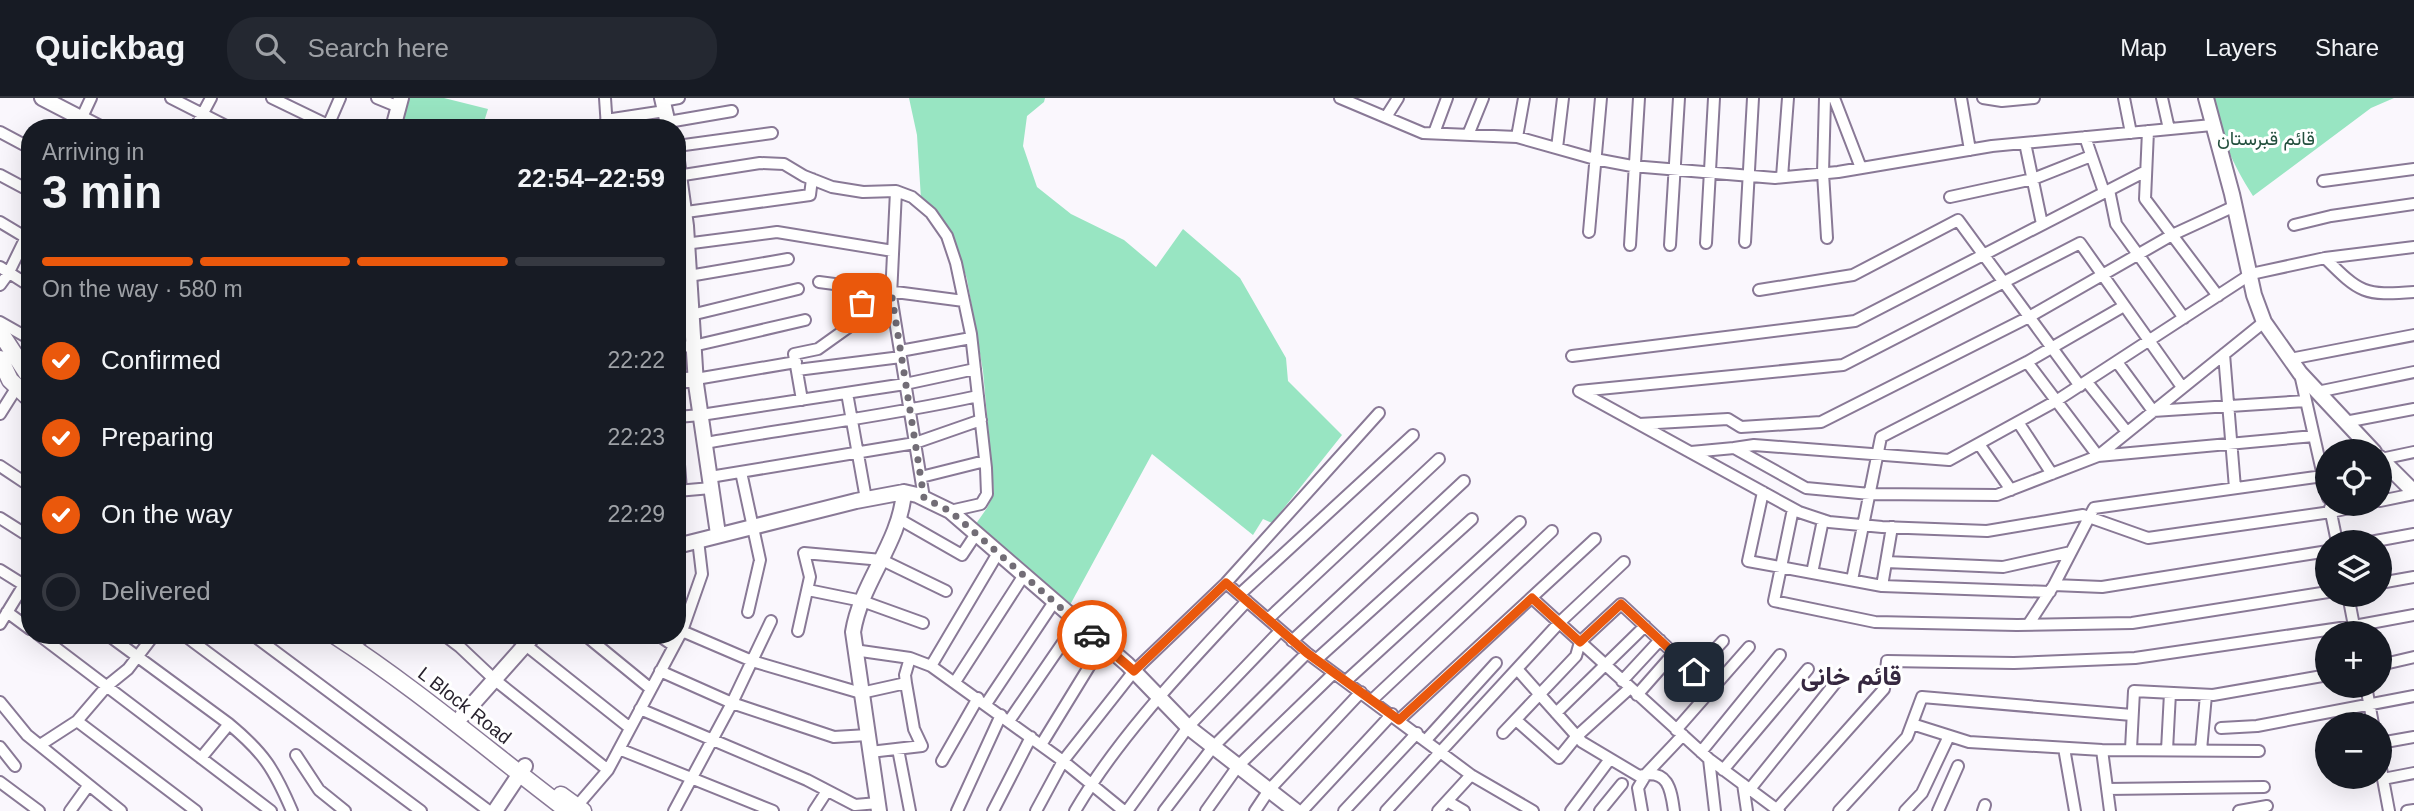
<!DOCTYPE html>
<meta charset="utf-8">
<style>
body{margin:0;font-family:Arial,Vazirmatn,sans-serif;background:#242831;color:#f1f3f6;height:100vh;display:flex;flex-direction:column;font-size:26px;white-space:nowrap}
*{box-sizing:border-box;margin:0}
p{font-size:23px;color:#9ea1a6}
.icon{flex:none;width:38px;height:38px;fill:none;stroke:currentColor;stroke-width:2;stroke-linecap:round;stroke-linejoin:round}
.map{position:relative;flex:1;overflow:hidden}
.side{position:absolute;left:21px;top:21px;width:665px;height:525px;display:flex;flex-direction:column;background:#171b24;border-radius:28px;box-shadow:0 7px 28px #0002}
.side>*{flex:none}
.tools{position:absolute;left:2315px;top:341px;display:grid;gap:14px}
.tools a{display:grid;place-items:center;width:77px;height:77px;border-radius:50%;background:#171b24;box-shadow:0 7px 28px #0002;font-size:35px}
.pin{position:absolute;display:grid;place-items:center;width:60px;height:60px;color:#fff;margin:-30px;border-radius:14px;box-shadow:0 4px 10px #0006}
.courier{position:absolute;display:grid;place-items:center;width:70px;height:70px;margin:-35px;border:5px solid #ea580c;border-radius:50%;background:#fff;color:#222;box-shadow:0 2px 9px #0007}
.overview em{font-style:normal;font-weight:700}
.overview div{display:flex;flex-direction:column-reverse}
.overview{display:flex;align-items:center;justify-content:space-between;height:119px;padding:0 21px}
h1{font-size:46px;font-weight:700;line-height:52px}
.bar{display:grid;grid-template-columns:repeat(4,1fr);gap:10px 7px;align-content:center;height:84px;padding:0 21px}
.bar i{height:9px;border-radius:5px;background:#363941}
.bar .selected{background:#ea580c}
.bar p{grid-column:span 4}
ol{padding:0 21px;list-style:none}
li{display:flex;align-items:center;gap:21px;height:77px}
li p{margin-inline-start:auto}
li .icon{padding:7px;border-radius:50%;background:#ea580c;color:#fff;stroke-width:4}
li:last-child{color:#9ea1a6}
li i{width:38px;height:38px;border:4px solid #363941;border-radius:50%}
header{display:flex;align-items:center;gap:42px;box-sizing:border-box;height:98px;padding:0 35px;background:#171b24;border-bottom:2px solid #363941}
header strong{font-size:33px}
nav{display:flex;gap:38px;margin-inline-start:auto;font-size:24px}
.search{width:490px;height:63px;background:#242831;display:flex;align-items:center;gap:18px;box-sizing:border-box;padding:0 24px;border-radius:28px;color:#9ea1a6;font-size:26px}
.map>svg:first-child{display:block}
.green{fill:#98e5c2}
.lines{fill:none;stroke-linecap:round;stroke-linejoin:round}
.minor-casing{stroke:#897996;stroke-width:14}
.tertiary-casing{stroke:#897996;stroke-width:18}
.secondary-casing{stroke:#897996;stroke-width:19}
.minor{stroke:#fff;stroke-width:10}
.tertiary{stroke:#fff;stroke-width:14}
.secondary{stroke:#fff;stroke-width:16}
.done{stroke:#726d76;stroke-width:7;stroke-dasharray:0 12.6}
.route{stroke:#ea580c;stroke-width:9}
.labels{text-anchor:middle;stroke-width:6;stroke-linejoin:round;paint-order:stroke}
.park-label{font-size:19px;fill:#234f3d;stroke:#fff}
.street-label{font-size:19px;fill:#28222d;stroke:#fff}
.district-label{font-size:26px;font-weight:bold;fill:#362840;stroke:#fff}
</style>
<header>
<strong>Quickbag</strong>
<div class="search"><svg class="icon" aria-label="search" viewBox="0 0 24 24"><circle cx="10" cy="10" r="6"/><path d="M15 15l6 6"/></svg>Search here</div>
<nav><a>Map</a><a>Layers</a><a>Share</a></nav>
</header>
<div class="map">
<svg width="2414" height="713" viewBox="0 0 2414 713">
<rect width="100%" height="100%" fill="#faf7fd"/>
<!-- green -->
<path class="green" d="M401 0H444L488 11 482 30H393Z
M909 0H1045L1044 4 1027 18 1023 48 1037 89 1071 116 1124 142 1156 169 1183 131 1240 180 1286 260 1288 283 1342 337 1272 425 1263 421 1253 437 1152 356 1070 507 973 430 987 410 994 396 983 273 967 181 951 132 921 101 917 37Z
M2212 0H2394L2371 10 2253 98C2231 63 2222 41 2212 0Z"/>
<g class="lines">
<!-- minor casing -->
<g class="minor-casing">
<path id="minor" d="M171 0 230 30
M272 0 334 30
M377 0 399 9
M605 0 607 30
M1340 0 1423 35 1517 39 1595 61 1632 68 1775 80 1838 74 1992 48 2212 27
M1825 0 1823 75 1827 140
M1834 0 1861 70
M1961 0 1970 52
M1983 0 2002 3 2034 0
M2124 0 2131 35
M2162 0 2169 31
M662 3 679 0
M1386 19 1398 0
M606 22 665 13
M668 24 732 13
M77 30 91 0
M195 30 211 0
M327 30 340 0
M2148 33 2145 101 2218 198
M0 34 30 50
M1434 35 1447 0
M1468 37 1483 0
M1517 39 1524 0
M2085 39 2104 94
M2025 45 2042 126
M677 48 772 35
M1557 50 1563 0
M0 77 30 93
M677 78 760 65 784 66 804 78 832 89 863 94 896 93 912 99 931 115 947 138 956 165 971 236 986 370 987 396 981 406 950 413
M1782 79 1788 0
M2323 83 2414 71
M2109 92 2116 126 2184 220
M896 93 891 198 924 400
M1950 99 2033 81 2091 58
M679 115 810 97 812 81
M0 124 30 142
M2294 127 2331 118 2414 106
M1589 134 1601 0
M1745 144 1753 0
M1706 145 1714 0
M677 147 777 134 893 153
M1630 147 1639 0
M1670 147 1679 0
M2325 160C2360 195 2364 198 2414 194
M0 169 30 188
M677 172 688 171
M689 178 788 161
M819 184 964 203
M0 187 8 176 30 131
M677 191 689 190
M1759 192 1853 177 1958 122 2080 288
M677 218 691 217 798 191
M0 224 30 241
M677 249 693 248 805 222
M900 253 971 240
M2224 256 2235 390
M1572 258 1855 223 2146 73
M2290 261 2414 237
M2027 264 2098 358 2314 338
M2117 264 2153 313 2306 303
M797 272 901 259
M2300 276 2328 400
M696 281 796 264
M2087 284 2127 334
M1579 293 1799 414 1829 424 1882 429 1987 433 2083 417 2148 440 2331 414 2368 406
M1579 293 1843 267 2080 145 2182 289
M2317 294 2414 274
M847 295 866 401
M802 302 794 256 818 251 860 221 863 190
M0 316 17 289
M677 319 701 317 905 286 975 271
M2018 324 2052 376
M2345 324 2414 311
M1639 326 1728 321 1741 329 1821 324 2029 219 2172 137 2235 108
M677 341 681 392
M705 345C796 329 888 318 978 298
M1979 346 2011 392
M1734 350 1754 347 1949 362 2056 303 2251 176 2325 160 2414 149
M1691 354 1734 350 1806 390 1870 396 1997 397 2098 358 2264 224
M2381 361 2414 354
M0 368 30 388
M741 374 760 462 748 514
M710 379 915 345 981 322
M921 379 985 363
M677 393 711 390
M1763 394 1748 463 1882 488 2050 494
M2380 403 2414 396
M2330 410 2337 444
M1793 411 1774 503 1875 524 2017 527 2132 525 2328 494
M0 420 30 439
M899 421 962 457 976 436
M2370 444 2414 436
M1886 464 2003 469 2071 454
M0 472 24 487
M1812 475 1823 422
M1852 482 1881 339 2027 264 2124 208
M1226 485 1307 555 1471 677 1533 713
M2380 485 2414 479
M2054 487 2102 489 2328 453
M1882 488 1892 429
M808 492 862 503 923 525
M1240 496 1413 337
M2348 497 2355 533
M1532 500 1709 661 1779 713
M7 514 30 531
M1268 521 1439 361
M0 526 30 477
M2028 527 2054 487 2094 410 2323 378
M682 533 752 563 861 595 906 585 914 631 922 648 870 654
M798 533 810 479 804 455 882 462 946 493
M39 537 271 713
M108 537 229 626
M184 537 421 713
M253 537 489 713
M358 537 361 542
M444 537 460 549 495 582 608 672
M513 537 630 630
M585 537 651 591
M658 537 674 548
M1292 543 1464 383
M854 552 910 560
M1317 561 1472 421
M2380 567 2414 559
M931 568 998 455
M1517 571 1582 644 1639 678C1668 670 1671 691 1674 713
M660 573 732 605 834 639 868 637
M1694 574 1723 543
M1346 583 1520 424
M1622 583 1660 542
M955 584 1024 477
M906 585 905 577 910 560 931 568 1063 663 1124 713
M2366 588 2373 626
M1637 597 1674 555
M1372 602 1552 433
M0 604 27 637 121 713
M986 606 1054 504
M640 611 807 682 855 707 878 705
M1556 615 1645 528
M1399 622 1595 441
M1516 622 1559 660 1576 639 1630 590
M77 623 196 713
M1009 623 1077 524
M1912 626 1969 644 2102 652 2259 653
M2221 630 2257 628 2414 598
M1676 632 1749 549
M1503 635 1576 558 1580 544 1621 506 1712 591
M1426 642 1496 565
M2380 645 2414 639
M40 647 77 623 107 588 128 571 154 537
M1041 647 1103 546
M0 649 15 668
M2064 650 2075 713
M619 651 773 713
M898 651 910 713
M2131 651 2134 593 2213 597 2328 577
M2102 652 2110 713
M2167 652 2170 595
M2201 652 2206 597
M1701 654 1780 557
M296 657 319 692 345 713
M201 660 229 626C264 655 274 671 292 713
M1709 661 1715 713
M942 663 978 600
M2380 665 2389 713
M1723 672 1808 571
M2383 681 2414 675
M0 684 39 713
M1743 686 1747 713
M1750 691 1836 584
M2107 691 2264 689
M1447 703 1464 713
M577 708 608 672 682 533 702 476 698 442
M1777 711 1884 591 1887 563 2014 565 2135 560 2354 528 2414 517
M70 713 88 688
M674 713 732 605 771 523
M814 713 827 693
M957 713 1001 617
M993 713 1031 639
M1036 713 1063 663 1134 573 1226 485 1379 315
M1075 713C1121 635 1186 569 1247 503
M1127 713 1188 629 1280 533
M1164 713 1213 649 1307 555
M1206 713 1238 668 1334 575
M1255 713 1269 692 1361 594
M1302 713 1392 616
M1344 713 1417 635
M1386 713 1560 524 1624 464
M1438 713 1471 677
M1571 713 1610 661
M1600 713 1622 686
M1642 713 1638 690 1647 675 1683 637
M1839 713 1907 639 1922 599 2132 617
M1905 713 1922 695 1949 638
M1938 713 1958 668
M1983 713 1985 707
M2239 713 2267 708
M2407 713 2414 712"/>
</g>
<!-- tertiary casing -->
<g class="tertiary-casing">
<path id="tertiary" d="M42 0 100 30
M662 0 669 30
M2206 0 2232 96 2254 197 2264 224 2300 275 2374 354
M393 30 401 0
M677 63 686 128 696 286 718 436
M677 283 696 281
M2380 360 2414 394
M677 448 856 403 904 394 917 397 950 413 1127 566 1188 629 1296 713
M462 618 534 537
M495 713 525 668
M879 713 853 534C861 484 900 445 904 394"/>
</g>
<!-- secondary casing -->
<g class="secondary-casing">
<path id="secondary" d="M0 234 30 280
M0 261 10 282 30 301
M334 537C416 590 490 654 568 713
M561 697 583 713"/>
</g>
<!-- minor -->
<use href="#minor" class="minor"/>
<!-- tertiary -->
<use href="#tertiary" class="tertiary"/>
<!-- secondary -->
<use href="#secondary" class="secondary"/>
</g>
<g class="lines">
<!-- done -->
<path class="done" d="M862 205 863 190 891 193 924 400 950 413 1092 537"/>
<!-- route -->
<path class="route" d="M1092 537 1134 573 1226 485 1307 555 1399 622 1532 500 1580 544 1621 506 1694 574"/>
</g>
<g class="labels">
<!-- park labels -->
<g class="park-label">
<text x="2266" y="47">قائم قبرستان</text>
</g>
<!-- street labels -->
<g class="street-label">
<text transform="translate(465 607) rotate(38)" y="7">L Block Road</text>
</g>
<!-- district labels -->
<g class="district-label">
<text x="1851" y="587">قائم خانى</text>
</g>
</g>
</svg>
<div class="tools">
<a><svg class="icon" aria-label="locate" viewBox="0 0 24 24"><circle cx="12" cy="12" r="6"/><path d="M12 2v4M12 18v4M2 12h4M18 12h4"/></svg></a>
<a><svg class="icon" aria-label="layers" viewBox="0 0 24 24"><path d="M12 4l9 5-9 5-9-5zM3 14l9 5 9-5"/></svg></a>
<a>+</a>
<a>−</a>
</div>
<div class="pin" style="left:862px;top:205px;background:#ea580c"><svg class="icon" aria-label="bag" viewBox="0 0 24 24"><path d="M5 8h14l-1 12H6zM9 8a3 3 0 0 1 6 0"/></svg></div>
<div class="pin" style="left:1694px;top:574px;background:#1f2937"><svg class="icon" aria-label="home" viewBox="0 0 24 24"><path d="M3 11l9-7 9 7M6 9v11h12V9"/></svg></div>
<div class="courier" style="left:1092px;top:537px"><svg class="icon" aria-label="car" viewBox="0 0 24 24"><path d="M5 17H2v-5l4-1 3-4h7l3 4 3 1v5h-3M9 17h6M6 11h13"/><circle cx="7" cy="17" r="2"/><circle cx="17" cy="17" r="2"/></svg></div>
<section class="side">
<div class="overview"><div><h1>3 min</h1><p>Arriving in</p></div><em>22:54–22:59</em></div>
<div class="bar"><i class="selected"></i><i class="selected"></i><i class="selected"></i><i></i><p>On the way · 580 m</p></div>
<ol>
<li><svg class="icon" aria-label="check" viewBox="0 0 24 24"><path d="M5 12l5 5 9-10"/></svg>Confirmed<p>22:22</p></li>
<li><svg class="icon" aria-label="check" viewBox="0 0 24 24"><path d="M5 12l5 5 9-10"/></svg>Preparing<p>22:23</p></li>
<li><svg class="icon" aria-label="check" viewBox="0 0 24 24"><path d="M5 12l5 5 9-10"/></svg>On the way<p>22:29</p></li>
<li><i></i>Delivered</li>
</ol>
</section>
</div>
